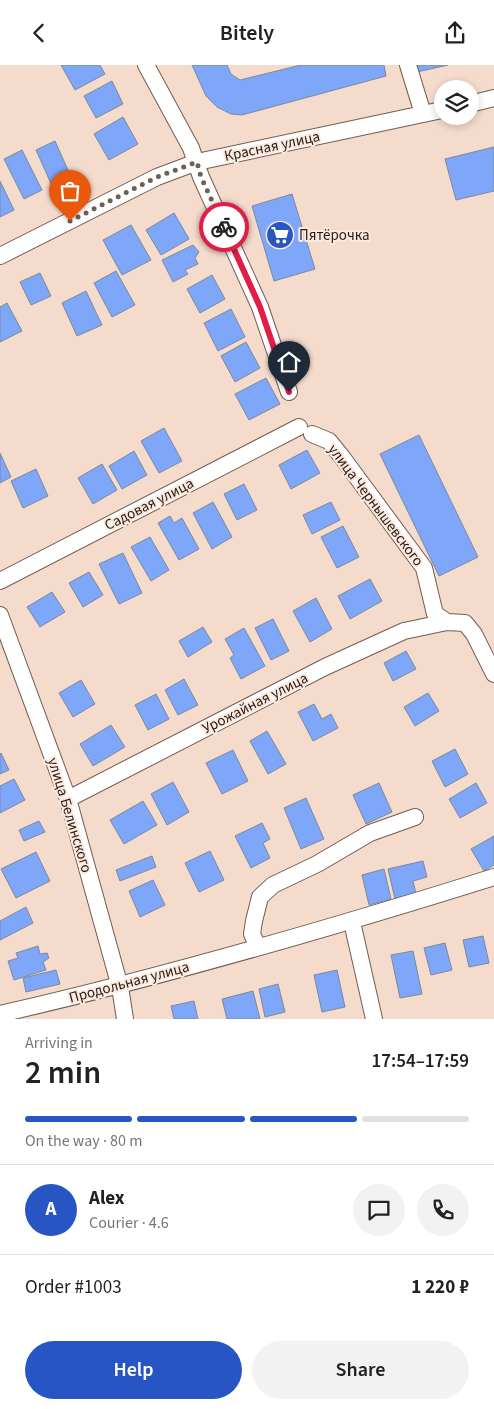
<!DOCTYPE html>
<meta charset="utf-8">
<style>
body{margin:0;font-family:"Source Sans 3",sans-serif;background:#f2f2f2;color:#222;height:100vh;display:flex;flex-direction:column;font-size:19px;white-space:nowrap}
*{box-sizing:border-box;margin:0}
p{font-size:16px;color:#767676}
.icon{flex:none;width:28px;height:28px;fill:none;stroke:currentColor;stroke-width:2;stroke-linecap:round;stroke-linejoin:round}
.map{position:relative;height:954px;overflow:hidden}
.panel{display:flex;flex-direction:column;background:#fff;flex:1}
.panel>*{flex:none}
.tools{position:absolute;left:434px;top:15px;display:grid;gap:10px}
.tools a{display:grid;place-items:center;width:45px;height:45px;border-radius:50%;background:#fff;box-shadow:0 2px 8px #0003;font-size:25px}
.pin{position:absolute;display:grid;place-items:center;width:42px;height:42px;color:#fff;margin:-51px -21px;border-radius:50% 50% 50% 0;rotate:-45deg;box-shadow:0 0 5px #0007}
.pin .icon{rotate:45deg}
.courier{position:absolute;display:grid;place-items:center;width:50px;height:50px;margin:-25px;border:4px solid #e11d48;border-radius:50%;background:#fff;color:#222;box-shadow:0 1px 6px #0007}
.headline em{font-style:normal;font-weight:600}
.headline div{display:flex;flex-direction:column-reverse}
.headline{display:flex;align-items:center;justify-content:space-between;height:85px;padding:0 25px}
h1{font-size:32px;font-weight:600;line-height:38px}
.bar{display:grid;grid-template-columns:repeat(4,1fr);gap:8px 5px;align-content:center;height:60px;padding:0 25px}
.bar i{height:6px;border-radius:4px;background:#e0e0e0}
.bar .current{background:#2756c4}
.bar p{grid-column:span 4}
.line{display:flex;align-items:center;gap:12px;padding:0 25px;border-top:1px solid #e0e0e0}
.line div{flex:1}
.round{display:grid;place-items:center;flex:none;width:52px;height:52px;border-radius:26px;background:#f2f2f2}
.button{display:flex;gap:10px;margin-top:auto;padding:10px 25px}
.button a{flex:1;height:58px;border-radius:30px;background:#2756c4;color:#fff;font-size:20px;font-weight:600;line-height:58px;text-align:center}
.button a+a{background:#f2f2f2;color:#222}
header{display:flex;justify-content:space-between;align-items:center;height:65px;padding:0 25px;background:#fff;font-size:22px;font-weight:600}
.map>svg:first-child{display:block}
.building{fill:#7ea6f9;stroke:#7e889d}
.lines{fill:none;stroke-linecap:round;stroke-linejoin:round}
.minor-casing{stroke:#715c50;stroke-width:18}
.minor{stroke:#fff;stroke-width:16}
.done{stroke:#6d5f56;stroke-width:5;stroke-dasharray:0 9}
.route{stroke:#e11d48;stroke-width:6}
.labels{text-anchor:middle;stroke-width:4;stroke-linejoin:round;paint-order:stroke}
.street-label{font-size:15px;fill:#241c17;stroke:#fde9dd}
.poi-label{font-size:15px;fill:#241c17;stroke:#fde9dd;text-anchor:start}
</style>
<header><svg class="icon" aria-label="back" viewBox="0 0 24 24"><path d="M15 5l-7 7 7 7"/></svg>Bitely<svg class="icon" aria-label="share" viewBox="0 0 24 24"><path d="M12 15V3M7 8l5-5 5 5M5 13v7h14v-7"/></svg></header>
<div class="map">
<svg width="494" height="954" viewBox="0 0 494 954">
<rect width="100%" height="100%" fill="#f4dbcc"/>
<!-- building -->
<path class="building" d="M61 0H100L105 9 75 25Z
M192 0H227L231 9 240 15 301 0H384L386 11 242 50 231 49 217 42 206 31Z
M416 0H448L417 7Z
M112 16 123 39 96 53 84 31Z
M123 52 138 79 109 95 94 69Z
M55 76 72 114 53 123 36 85Z
M494 82V126L456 135 445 94Z
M22 85 42 125 24 134 4 94Z
M0 116 14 145 0 152Z
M292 129 315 204 274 216 252 141Z
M174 148 189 174 161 190 146 165Z
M131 160 151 195 122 210 103 175Z
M193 180 199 187 195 193 198 199 185 205 188 209 173 217 162 195Z
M116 206 135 240 112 252 94 218Z
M40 208 51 231 31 240 20 217Z
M212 210 225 234 200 248 187 224Z
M86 226 102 260 77 271 62 238Z
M7 238 22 266 0 277V242Z
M231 244 245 272 218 286 204 258Z
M246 277 260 303 235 317 221 291Z
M266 313 280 339 249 355 235 329Z
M164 363 182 396 159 408 141 376Z
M419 370 478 492 439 511 380 389Z
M307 385 320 408 291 424 279 400Z
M134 386 147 410 122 424 109 401Z
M0 388 11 412 0 418Z
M102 399 117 425 93 439 78 413Z
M36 404 48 431 23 443 11 416Z
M244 419 257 445 237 455 224 429Z
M213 437 232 472 212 484 193 448Z
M331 437 340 455 312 469 303 450Z
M170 451 174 458 182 453 199 484 179 495 158 458Z
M343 461 359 492 337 503 321 472Z
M150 472 169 505 151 516 131 482Z
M123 488 142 528 119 539 99 499Z
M89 507 103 530 83 542 69 518Z
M370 514 382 536 350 554 338 531Z
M52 527 65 547 40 562 27 542Z
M316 533 332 564 310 577 293 546Z
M273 554 289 586 271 595 255 563Z
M203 562 212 577 188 592 179 576Z
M244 563 265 601 241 614 230 593 234 590 225 574Z
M406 586 416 604 393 616 384 598Z
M184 614 198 640 178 650 165 625Z
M81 615 95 639 73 652 59 628Z
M428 628 439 646 415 661 404 642Z
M156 629 169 654 148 665 135 640Z
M314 639 322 654 331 649 338 663 313 676 298 647Z
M111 660 125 682 93 701 80 679Z
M267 666 286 699 268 709 250 676Z
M455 684 468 709 445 722 432 696Z
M233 685 248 716 222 729 206 698Z
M1 688 9 705 0 709V689Z
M14 714 25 735 0 748V721Z
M173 717 189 747 167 760 151 729Z
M379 718 392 747 366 759 353 730Z
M476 718 487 738 460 753 449 734Z
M306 733 324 774 301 784 284 743Z
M143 736 157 760 124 779 110 755Z
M39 756 45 767 24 776 19 765Z
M262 758 270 774 263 778 270 793 251 803 235 771Z
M494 771V800L484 806 471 784Z
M210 786 224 815 199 827 185 798Z
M36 787 50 816 16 833 1 804Z
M152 791 156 802 120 816 116 805Z
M423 796 427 812 413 816 416 829 395 834 388 804Z
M384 804 391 834 369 840 362 810Z
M153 815 165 840 140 852 129 826Z
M26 842 33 858 0 875V856Z
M483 871 489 898 469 902 463 875Z
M445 878 452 905 431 910 424 883Z
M38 881 40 889 47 888 49 893 43 897 46 905 14 915 8 896 18 893 16 888Z
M413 886 422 929 400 933 391 890Z
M56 905 60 919 26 927 23 913Z
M337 905 345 942 322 947 314 910Z
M278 919 285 947 265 952 259 924Z
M253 926 260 954H227L222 934Z
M194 936 198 954H174L171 941Z"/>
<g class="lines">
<!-- minor casing -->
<g class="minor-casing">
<path id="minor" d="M146 0 191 83 201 112 260 242 289 327
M408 0 423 49
M470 39 494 33
M0 191 157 112 197 97 442 45
M312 369 329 376 342 392 424 503 435 549 447 557 465 558 474 569 494 609
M0 516 299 362
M0 550 68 734 120 922 125 954
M68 734 325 602 404 566 447 557
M352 857 374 954
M258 882 252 869 254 856 260 832 273 820 317 799 370 768 415 752
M0 949C167 911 331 863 494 812"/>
</g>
<!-- minor -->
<use href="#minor" class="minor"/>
</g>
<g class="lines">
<!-- done -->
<path class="done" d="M70 156 157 112 197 97 201 112 224 162"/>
<!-- route -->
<path class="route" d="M224 162 260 242 289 327"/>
</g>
<!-- icons -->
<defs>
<g id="supermarket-disc" transform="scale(1.4375)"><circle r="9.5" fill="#2756c4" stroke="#fde9dd"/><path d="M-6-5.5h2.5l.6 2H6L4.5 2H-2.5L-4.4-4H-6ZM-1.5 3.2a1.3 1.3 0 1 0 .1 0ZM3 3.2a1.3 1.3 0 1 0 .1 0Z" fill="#fff"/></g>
</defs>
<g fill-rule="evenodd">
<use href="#supermarket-disc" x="280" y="170"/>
</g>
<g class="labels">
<!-- street labels -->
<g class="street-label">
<text transform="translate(272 81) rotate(-12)" y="5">Красная улица</text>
<text transform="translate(149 439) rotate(-27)" y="5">Садовая улица</text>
<text transform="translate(376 440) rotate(53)" y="5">улица Чернышевского</text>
<text transform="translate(255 638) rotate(-27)" y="5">Урожайная улица</text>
<text transform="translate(70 750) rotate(73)" y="5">улица Белинского</text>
<text transform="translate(129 917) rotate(-15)" y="5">Продольная улица</text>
</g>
<!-- poi labels -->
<g class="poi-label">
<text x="299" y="175">Пятёрочка</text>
</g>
</g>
</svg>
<div class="tools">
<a><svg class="icon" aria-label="layers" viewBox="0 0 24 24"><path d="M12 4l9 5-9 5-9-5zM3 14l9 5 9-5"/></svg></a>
</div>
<div class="pin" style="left:70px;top:156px;background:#ea580c"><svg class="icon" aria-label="bag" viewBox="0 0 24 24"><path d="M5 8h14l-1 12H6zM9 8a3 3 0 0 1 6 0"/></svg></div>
<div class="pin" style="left:289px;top:327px;background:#1f2937"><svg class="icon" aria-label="home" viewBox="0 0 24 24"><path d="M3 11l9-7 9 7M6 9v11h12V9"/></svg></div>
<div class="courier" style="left:224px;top:162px"><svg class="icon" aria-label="bike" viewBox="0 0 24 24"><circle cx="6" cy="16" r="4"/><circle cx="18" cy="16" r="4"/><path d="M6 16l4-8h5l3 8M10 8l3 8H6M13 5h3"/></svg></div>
</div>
<section class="panel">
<div class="headline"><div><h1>2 min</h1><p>Arriving in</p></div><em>17:54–17:59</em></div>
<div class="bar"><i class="current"></i><i class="current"></i><i class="current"></i><i></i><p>On the way · 80 m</p></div>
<div class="line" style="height:90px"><b class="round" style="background:#2756c4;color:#fff">A</b><div><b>Alex</b><p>Courier · 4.6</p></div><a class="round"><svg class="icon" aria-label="chat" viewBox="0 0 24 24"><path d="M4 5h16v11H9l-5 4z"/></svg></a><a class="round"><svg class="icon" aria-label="phone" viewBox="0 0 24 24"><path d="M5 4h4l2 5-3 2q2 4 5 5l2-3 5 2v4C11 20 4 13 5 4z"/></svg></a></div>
<div class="line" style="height:65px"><div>Order #1003</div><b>1 220 ₽</b></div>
<div class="button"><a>Help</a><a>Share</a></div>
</section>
